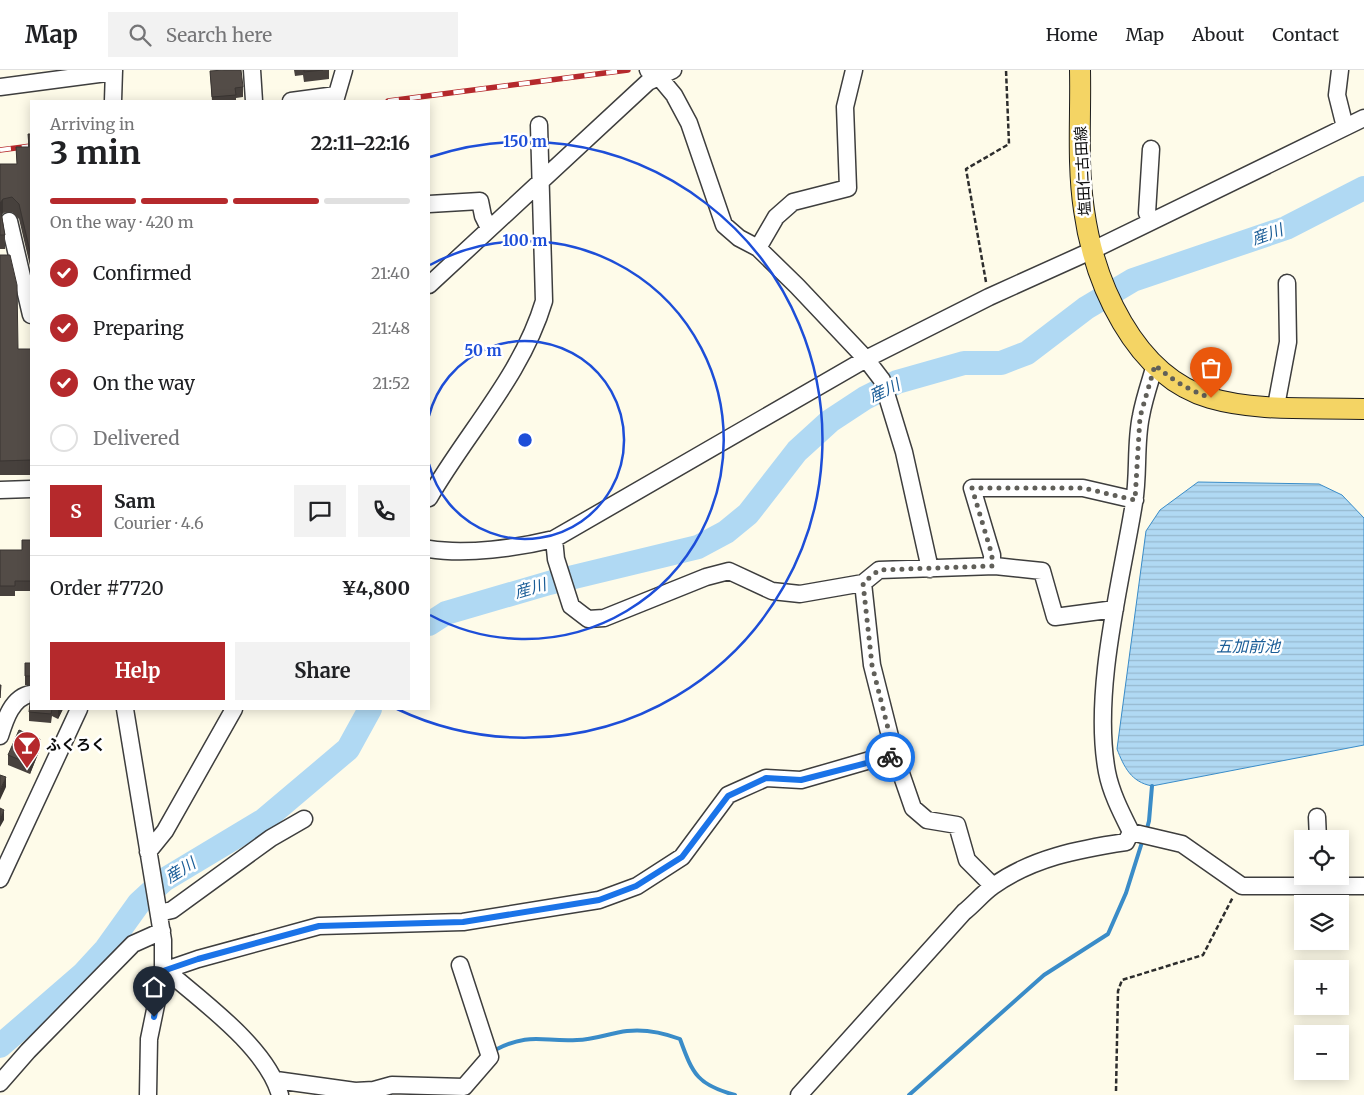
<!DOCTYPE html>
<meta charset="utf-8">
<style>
body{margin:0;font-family:Merriweather,"Noto Sans JP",serif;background:#f2f2f2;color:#202124;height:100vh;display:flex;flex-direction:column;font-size:19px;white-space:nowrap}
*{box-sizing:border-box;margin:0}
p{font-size:16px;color:#757577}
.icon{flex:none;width:28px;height:28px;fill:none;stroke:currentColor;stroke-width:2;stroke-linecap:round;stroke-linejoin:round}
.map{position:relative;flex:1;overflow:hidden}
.drawer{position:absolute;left:30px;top:30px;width:400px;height:610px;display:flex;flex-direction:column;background:#fff;border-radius:0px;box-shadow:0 2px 12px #0003}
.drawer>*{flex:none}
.buttons{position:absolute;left:1294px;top:760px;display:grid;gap:10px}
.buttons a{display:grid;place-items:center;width:55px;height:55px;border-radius:0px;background:#fff;box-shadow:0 2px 12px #0003;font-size:25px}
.pin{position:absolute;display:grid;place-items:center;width:42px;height:42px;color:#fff;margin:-51px -21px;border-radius:50% 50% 50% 0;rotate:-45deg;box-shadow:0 0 5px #0007}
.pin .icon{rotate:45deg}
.courier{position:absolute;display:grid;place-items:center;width:50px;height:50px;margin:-25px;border:4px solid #1a73e8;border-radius:50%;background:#fff;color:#222;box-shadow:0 1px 6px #0007}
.overview em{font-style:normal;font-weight:700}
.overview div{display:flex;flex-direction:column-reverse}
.overview{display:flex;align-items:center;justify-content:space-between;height:85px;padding:0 20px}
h1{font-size:32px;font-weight:700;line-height:38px}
.bar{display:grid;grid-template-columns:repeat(4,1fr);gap:8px 5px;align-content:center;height:60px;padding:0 20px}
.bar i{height:6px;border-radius:4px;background:#e0e0e0}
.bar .active{background:#b5292c}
.bar p{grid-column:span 4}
.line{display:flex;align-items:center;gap:12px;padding:0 20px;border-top:1px solid #e0e0e0}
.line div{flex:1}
.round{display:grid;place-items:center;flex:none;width:52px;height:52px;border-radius:0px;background:#f2f2f2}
ol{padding:0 20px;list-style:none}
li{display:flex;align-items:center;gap:15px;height:55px}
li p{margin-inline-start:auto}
li .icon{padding:5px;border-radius:50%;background:#b5292c;color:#fff;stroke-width:4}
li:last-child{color:#757577}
li i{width:28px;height:28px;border:2px solid #e0e0e0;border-radius:50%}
.action{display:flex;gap:10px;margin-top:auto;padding:10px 20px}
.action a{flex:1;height:58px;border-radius:0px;background:#b5292c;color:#fff;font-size:20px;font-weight:700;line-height:58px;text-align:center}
.action a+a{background:#f2f2f2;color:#202124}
header{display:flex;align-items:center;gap:30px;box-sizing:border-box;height:70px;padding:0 25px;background:#fff;border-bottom:1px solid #e0e0e0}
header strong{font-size:24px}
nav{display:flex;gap:28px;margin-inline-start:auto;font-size:18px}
.search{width:350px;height:45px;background:#f2f2f2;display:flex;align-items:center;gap:12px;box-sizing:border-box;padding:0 18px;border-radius:0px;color:#757577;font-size:19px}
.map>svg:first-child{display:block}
.water{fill:url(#water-rules);stroke:#3a8cc8}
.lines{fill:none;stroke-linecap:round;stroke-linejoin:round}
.stream{stroke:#3a8cc8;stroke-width:4}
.river{stroke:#b0d9f3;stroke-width:24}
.minor-casing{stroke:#3e3e3e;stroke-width:19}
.major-casing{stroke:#1c1c1c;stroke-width:22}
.path{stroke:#2d2d2d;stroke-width:2.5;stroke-dasharray:5 2.5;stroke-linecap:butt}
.minor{stroke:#fff;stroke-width:16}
.major{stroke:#f4d464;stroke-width:20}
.rail-casing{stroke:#b5292c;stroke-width:5.5}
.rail{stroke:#fff;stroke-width:4;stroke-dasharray:11;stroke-linecap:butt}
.wall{fill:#47413d}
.shaded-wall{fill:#3a3532}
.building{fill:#534c47;stroke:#3a3532}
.done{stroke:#605f59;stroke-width:5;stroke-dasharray:0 9}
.route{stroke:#1a73e8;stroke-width:6}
.ring{fill:none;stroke:#1d4ed8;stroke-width:2.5}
.labels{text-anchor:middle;stroke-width:5;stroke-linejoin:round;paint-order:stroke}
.street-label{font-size:15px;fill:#0b0b0b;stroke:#fff}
.poi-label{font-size:15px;font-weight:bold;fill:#0b0b0b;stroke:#fff;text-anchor:start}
.water-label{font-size:16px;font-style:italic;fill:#1a5d97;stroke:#fff}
.centre{fill:#1d4ed8;stroke:#fff;stroke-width:2.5}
.ring-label{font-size:15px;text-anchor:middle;font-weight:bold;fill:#1d4ed8;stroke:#fff;stroke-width:5;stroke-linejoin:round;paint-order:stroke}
</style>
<header>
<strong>Map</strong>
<div class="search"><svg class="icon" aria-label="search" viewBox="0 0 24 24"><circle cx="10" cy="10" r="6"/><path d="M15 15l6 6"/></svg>Search here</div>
<nav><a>Home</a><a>Map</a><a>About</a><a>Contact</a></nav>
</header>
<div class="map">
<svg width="1364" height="1025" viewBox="0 0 1364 1025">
<defs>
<pattern id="water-rules" width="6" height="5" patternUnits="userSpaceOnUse" patternTransform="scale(1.25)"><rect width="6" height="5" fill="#b0d9f3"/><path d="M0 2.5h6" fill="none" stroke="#96b9cf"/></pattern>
</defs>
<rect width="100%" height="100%" fill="#fefbe9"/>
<!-- water -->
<path class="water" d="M1198 412 1319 414 1342 425 1364 448V675L1152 716C1131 712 1124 697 1117 679L1146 461 1160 440Z"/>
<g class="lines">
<!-- stream -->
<path class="stream" d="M1146 762 1149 751 1152 716
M495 980C530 962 542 972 577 970 594 970 610 963 627 961 645 959 664 963 680 969 693 1005 698 1015 735 1025
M909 1025 1044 905 1108 864 1126 823 1143 769"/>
<!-- river -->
<path class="river" d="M429 554 446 543 549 513 698 477 726 462 748 444 797 381 830 351 865 328 897 312 964 293H1001L1027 283 1086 238 1133 210 1286 158 1364 118
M0 976 83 904 106 879 139 833 164 810 264 750 348 679 370 639"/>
<!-- minor casing -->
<g class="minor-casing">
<path id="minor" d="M252 0 254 31
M648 0 659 7 674 25 689 53 724 155 739 168 758 178 797 216 866 289 882 310 904 382 930 499
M1340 0 1337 25 1345 57
M0 17 114 2
M113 31 114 0
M291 31 336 25
M335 31 344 0
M1151 79 1147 143 1151 150
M429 134 480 131 483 146 489 158
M9 151 31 245
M758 178 776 147 793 132 848 118 845 37 854 0
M429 215 648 12 673 0
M1155 295C1150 312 1144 329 1141 346 1135 374 1139 404 1134 433 1121 513 1092 622 1107 702 1111 723 1122 744 1131 762L1182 774 1242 816H1364
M1276 336 1288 272 1287 213
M0 420 31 419
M429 428C467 362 522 305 544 231L539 55
M554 469 556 489 571 536 588 549 604 548 706 507 729 501 772 521 800 524 863 513 879 500 995 496 1042 501 1055 547 1115 539
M429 479C467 485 517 478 554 469L866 289 989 227 1093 180 1364 48
M992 496V485L972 418H1083L1135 430
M863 513 872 595 895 686 913 738 927 750 957 755 967 790 993 816
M125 639 163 870V901L149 969 148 1025
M0 666C5 650 12 627 31 624
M1317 747 1318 769
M148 782 165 761 234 639
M0 809 79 639
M159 843 172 840 271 768 304 749
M163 901 198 889 319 856 463 852 599 830 637 816 682 787 728 725 766 708 801 710 877 688 895 686
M167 901C203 932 267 978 280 1025
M276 1010 355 1021 374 1020 392 1015 464 1017 490 987 460 895
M0 1013 28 981 133 874 162 861
M799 1025 964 842C974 834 983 823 993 816 1032 788 1079 779 1126 772L1131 762"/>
</g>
<!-- major casing -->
<g class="major-casing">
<path id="major" d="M1080 0C1081 46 1077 94 1084 140 1094 212 1134 306 1210 328 1258 342 1314 337 1364 339"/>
</g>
<!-- path -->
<path class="path" d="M986 212 966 99 1009 74 1006 0
M1116 1021 1118 921 1122 910 1203 885 1233 827"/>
<!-- minor -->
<use href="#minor" class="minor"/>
<!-- major -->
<use href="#major" class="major"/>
<!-- rail casing -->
<g class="rail-casing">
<path id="rail" d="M388 31 628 0
M0 80 31 76"/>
</g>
<!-- rail -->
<use href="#rail" class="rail"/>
</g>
<!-- wall -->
<path class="wall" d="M294 0H329V9L304 12 303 5 295 6Z
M210 1 243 17V27L236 28V31H212Z
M28 64H31V200L19 149 12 142 3 143 2 145 5 165V179H0V94H17L16 77H28Z
M0 185 18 279H31V405H0Z
M31 470V521H15V526H0V480H22Z
M25 593H31V615H25Z
M31 639H63L58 649 52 646 51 653 29 651V642Z
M40 679 30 704 8 695V685Z"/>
<!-- shaded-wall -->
<path class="shaded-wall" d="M3 129V143L0 148V133Z
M58 639H63L58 649Z
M40 669V679L30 704V694Z
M6 707V717L0 730V720Z
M4 740V750L0 757V748Z"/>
<!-- building -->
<path class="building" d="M224 0H241L243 17 235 18 236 25 212 27 210 1Z
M304 0H323L304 2Z
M28 64H31V186L19 134 12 127 3 129 0 133V94H17L16 77H29Z
M0 137 5 165H0Z
M0 185H10L17 215 18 279H31V390L0 391Z
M22 470H31V511H15V516H0V480H22Z
M25 593H31V606H25Z
M0 615H1L0 628Z
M31 625V639H52L51 644 29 642Z
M19 660 40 669 30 694 8 685Z
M0 705 6 707 0 720Z
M0 738 4 740 0 748Z"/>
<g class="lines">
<!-- done -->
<path class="done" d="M890 687 895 686 872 595 863 513 879 500 992 496V485L972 418H1083L1135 430 1140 347 1155 295C1173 311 1189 320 1211 328"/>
<!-- route -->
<path class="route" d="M154 947 163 901 198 889 319 856 463 852 599 830 636 816 682 787 728 726 766 708 801 710 890 687"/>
</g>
<!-- distance rings -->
<g class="ring">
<path d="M429 346A99 99 0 1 1 429 394"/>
<path d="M430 195A199 199 0 1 1 430 545"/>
<path d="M430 87A298 298 0 1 1 397 639"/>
</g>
<!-- icons -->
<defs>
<g id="bar-pin" transform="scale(1.4375)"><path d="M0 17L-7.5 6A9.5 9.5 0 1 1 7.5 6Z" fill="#b5292c" stroke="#fff"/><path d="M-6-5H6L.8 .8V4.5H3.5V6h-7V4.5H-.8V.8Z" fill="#fff"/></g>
</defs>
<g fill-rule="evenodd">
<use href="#bar-pin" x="27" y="675"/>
</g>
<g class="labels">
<!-- street labels -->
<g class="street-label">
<text transform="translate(1083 101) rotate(-93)" y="5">塩田仁古田線</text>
</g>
<!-- poi labels -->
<g class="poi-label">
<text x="46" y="680">ふくろく</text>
</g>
<!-- water labels -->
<g class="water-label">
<text transform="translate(1267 164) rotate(-20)" y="6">産川</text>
<text transform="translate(884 320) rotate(-25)" y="6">産川</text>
<text transform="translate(530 518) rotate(-16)" y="6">産川</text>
<text x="1248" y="582">五加前池</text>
<text transform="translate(180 800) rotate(-32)" y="6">産川</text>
</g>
</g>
<circle cx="525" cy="370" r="8" class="centre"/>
<g class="ring-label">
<text x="525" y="77">150 m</text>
<text x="525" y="176">100 m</text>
<text x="483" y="286">50 m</text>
</g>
</svg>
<div class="buttons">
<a><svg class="icon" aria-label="locate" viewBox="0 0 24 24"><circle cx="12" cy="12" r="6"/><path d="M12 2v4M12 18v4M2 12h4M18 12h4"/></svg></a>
<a><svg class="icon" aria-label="layers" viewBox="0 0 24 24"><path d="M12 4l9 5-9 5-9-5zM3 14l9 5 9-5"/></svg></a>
<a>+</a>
<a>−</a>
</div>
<div class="pin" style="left:1211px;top:328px;background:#ea580c"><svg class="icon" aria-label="bag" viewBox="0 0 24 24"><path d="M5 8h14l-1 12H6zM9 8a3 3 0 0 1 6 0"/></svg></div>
<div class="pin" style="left:154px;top:947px;background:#1f2937"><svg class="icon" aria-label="home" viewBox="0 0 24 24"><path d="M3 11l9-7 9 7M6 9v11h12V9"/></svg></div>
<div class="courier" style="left:890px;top:687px"><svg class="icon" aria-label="bike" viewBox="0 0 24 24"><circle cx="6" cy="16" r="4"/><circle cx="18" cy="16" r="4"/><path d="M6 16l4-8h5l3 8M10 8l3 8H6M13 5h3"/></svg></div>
<section class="drawer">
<div class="overview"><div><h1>3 min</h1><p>Arriving in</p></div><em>22:11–22:16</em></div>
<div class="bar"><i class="active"></i><i class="active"></i><i class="active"></i><i></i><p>On the way · 420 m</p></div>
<ol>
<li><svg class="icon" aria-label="check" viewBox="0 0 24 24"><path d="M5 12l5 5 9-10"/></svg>Confirmed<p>21:40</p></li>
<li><svg class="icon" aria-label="check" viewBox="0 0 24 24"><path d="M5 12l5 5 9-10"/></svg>Preparing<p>21:48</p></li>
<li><svg class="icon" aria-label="check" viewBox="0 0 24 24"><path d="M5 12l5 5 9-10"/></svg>On the way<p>21:52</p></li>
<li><i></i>Delivered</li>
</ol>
<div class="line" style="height:90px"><b class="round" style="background:#b5292c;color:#fff">S</b><div><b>Sam</b><p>Courier · 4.6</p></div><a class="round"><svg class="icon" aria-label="chat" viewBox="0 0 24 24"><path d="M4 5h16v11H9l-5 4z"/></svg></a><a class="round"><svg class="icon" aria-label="phone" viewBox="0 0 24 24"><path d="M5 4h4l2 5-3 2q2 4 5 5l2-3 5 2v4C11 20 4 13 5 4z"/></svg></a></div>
<div class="line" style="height:65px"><div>Order #7720</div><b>¥4,800</b></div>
<div class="action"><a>Help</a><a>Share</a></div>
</section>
</div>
